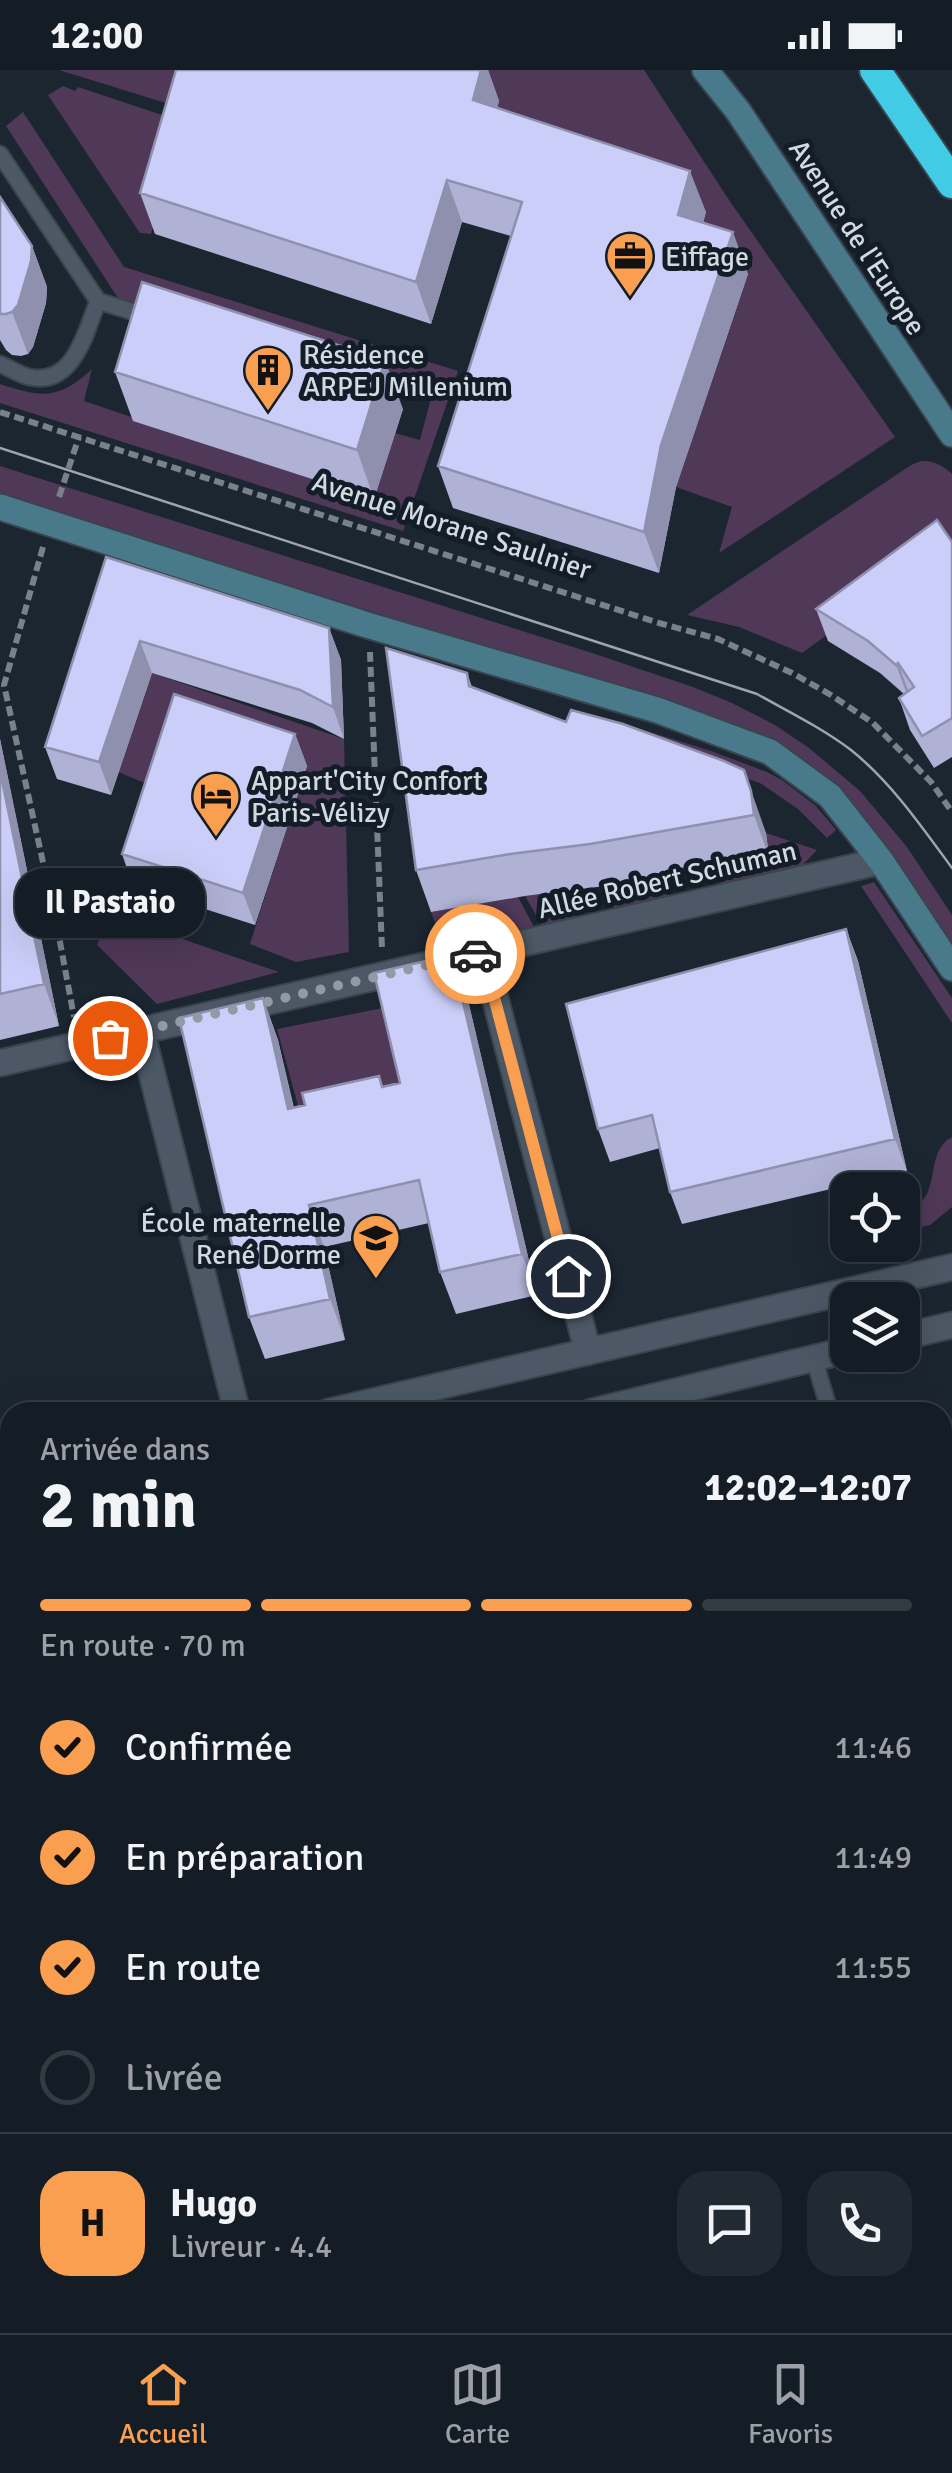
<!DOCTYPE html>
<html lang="fr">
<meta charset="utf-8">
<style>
body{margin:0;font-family:Signika,sans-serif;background:#212932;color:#f1f3f6;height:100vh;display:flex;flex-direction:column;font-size:38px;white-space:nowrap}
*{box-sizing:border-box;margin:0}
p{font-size:32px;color:#9da1a7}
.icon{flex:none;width:55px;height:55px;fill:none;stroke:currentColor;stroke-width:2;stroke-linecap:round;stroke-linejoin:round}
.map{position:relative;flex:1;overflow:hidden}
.panel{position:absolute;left:0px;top:1332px;width:952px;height:932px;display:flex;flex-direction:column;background:#141c25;border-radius:30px 30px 0 0;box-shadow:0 10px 40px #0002,0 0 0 2px #333a42}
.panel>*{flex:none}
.controls{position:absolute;left:830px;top:1102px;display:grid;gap:20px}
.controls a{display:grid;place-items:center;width:90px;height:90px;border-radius:20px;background:#141c25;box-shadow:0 10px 40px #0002,0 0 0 2px #333a42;font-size:50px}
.pin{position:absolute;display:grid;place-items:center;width:85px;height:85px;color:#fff;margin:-42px;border:5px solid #fff;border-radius:50%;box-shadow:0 2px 10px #0007}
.courier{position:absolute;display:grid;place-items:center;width:100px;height:100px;margin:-50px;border:8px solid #fa9f4f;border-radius:50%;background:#fff;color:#222;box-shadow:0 2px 12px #0007}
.bubble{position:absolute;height:70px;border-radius:30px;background:#141c25;box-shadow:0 10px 40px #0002,0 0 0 2px #333a42;font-size:32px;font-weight:800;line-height:70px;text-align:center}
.headline em{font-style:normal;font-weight:800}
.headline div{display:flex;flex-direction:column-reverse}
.headline{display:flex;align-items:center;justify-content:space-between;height:170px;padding:0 40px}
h1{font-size:65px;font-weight:800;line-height:75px}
.bar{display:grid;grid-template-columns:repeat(4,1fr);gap:15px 10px;align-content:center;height:120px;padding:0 40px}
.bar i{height:12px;border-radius:8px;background:#333a42}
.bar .current{background:#fa9f4f}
.bar p{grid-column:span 4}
.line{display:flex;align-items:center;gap:25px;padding:0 40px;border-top:2px solid #333a42}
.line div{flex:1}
.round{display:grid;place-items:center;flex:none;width:105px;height:105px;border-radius:30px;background:#212932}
ol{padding:0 40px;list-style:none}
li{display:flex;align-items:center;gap:30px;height:110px}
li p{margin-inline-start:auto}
li .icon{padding:10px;border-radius:50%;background:#fa9f4f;color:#111;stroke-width:4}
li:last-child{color:#9da1a7}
li i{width:55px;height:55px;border:5px solid #333a42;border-radius:50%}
.status{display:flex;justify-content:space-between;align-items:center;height:70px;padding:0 50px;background:#141c25;direction:ltr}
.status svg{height:28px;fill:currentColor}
.dock{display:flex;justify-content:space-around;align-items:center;height:140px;border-top:2px solid #333a42;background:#141c25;font-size:28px;color:#9da1a7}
.dock a{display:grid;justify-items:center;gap:5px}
.dock .current{color:#fa9f4f}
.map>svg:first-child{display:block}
.green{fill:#503859}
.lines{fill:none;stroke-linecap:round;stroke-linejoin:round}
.lane-casing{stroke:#3a444d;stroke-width:19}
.street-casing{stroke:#3a444d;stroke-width:29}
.secondary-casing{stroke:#3a444d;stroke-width:29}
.highway-casing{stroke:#3a444d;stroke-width:34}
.path{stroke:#79828b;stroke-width:6;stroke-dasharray:10 5;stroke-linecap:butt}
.lane{stroke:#4c5865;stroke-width:15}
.street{stroke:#4c5865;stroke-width:25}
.secondary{stroke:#497a8b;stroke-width:25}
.highway{stroke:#42cbe5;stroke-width:30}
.tram{stroke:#9da5ad;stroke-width:2.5}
.wall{fill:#afb1d5}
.shaded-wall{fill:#8e90ae}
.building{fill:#cbcef8;stroke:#8e90ae;stroke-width:2.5}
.done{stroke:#929aa3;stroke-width:10;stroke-dasharray:0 18}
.route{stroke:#fa9f4f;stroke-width:12}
.labels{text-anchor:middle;stroke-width:10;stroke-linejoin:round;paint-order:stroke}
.street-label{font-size:28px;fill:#d2d9e0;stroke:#121d27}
.poi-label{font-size:28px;fill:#d2d9e0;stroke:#121d27;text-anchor:start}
</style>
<div class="status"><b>12:00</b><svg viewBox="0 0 49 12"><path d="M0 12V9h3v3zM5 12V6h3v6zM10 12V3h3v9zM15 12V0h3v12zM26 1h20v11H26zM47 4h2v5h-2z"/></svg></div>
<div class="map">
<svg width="952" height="2263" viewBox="0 0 952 2263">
<rect width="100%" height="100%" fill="#1b2631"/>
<!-- green -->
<path class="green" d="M59 0H181L169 34Z
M403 0H644L731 133 895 367 719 483 732 437 676 417 748 204 693 187 705 142Z
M63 16 75 21 78 17 165 46 173 86 151 164 140 163 48 25Z
M23 42 124 197 458 301 403 461 0 333V314C43 328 58 330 92 299L84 331 374 429 395 363 420 370 434 317 118 228 6 56Z
M921 391C935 391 942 395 952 404V478L950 476 802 583 739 557 687 545 911 395Z
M0 396 592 583 693 617 732 633 775 655 809 678 860 721 907 777 952 845V882L828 717 505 584 0 423Z
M152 603 344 669 349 882 296 892 250 874 306 696 164 721 118 702Z
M637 658 711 681 767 702 782 710 816 736 836 760 827 768 798 739 760 713 632 671Z
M766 763 817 780 793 805 749 808 723 816 710 797 768 787Z
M654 807 669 827 616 841 599 817Z
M874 812 952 928V953L861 816Z
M559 822 576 848 543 857 525 826Z
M518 827 534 857 445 879 431 842Z
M115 846 279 902 157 934 97 875 107 851Z
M383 938 407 1035 304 1057 277 959Z
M952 1067V1137L930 1155 908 1160 906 1148C914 1141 922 1133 927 1124 936 1104 931 1078 952 1067Z
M171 2255H393L389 2263H174Z"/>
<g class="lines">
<!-- lane casing -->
<g class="lane-casing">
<path id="lane" d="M0 84 98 231 150 247
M0 294C9 298 20 305 29 307 74 317 86 261 98 231
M814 1289 830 1342"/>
</g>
<!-- street casing -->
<g class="street-casing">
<path id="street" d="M483 882 588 1282
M141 960 237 1342
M0 993 881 791
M902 1267 952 1255
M328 1342 952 1197
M591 1342 848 1280
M0 1423 10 1421
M0 1481 10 1479
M942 2188 952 2181
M865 2255 871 2263"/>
</g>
<!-- secondary casing -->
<g class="secondary-casing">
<path id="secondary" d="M705 0 738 41 952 364
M0 437 367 555 657 640 770 682 830 726 881 791 952 898"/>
</g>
<!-- highway casing -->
<g class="highway-casing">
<path id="highway" d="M875 0 952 113"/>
</g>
<!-- path -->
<path class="path" d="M0 342 659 553 718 569 792 603 831 625 873 653 931 712 952 742
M59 427 79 367
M43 477 4 615 57 856 74 947
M370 582 382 879
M942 1735 952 1736
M942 1977 952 1971
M0 1988 10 2003
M0 2183 10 2181
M160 2255 164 2263
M403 2263 408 2255
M569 2263 581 2255"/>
<!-- lane -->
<use href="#lane" class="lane"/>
<!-- street -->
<use href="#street" class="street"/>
<!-- secondary -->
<use href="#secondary" class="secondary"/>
<!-- highway -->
<use href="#highway" class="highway"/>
<!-- tram -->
<path class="tram" d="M0 378 757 624C789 642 822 658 851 680 891 712 922 757 952 798"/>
</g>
<!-- wall -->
<path class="wall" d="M176 0H488L499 31 497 38 706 142 703 153 748 204 676 417 659 503 453 438 438 396 511 166 462 152 431 254 155 164 140 123Z
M0 127 32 176 47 217 46 233 33 277 28 284 21 286 12 285 6 280 0 270Z
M115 302 403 339 374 429 133 351Z
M952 472V687L934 698 910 660 899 628 904 624 880 603 828 571 816 539Z
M106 487 329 558 341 590 344 669 312 653 152 603 111 725 57 709 45 677Z
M467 603 472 617 566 652 724 691 766 763 769 787 605 816 525 826 431 842 416 800Z
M295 664 307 696 255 855 133 816 122 784Z
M0 669 59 956 0 970Z
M846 859 858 891 907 1101 682 1154 670 1122 660 1078 610 1092 598 1059Z
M452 885 467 926 537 1225 456 1244 440 1202 429 1153 324 1177 345 1270 265 1289 249 1247 263 928 278 970 294 1038 305 1035 379 1006 383 1017 400 1013Z
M952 1410V1521L942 1495Z
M0 1685 8 1690 10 1689V1783L0 1769Z
M10 1809V1962L0 1947V1816Z
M436 2255H567L572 2263H439Z"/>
<!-- shaded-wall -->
<path class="shaded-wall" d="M481 0H488L499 31 488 72 473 30Z
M690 101 706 142 693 187 678 145Z
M447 110 462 152 431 254 416 212Z
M733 162 748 204 676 417 659 503 644 462 661 375Z
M32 176 47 217 46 233 33 277 28 284 12 242Z
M385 290 403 339 374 429 357 380Z
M329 558 341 590 344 669 333 637Z
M140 571 152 603 111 725 99 692Z
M898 593 910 625 908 627 896 595Z
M295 664 307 696 255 855 243 823Z
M0 669 59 956 44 914 0 701Z
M744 700 766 763 769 787 754 745Z
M846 859 858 891 907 1101 895 1069Z
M452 885 467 926 537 1225 522 1184Z
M263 928 278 970 303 1081 288 1039Z
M309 1135 324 1177 345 1270 330 1229Z
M952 1894V1945L946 1950 942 1940V1900Z
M10 1932V1949L5 1936Z
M952 2017V2104L942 2111V2024Z"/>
<!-- building -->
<path class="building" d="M176 0H481L473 30 690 101 678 145 733 162 661 375 644 462 438 396 522 132 447 110 416 212 140 123Z
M0 127 32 176 31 191 18 235 12 242 6 244H0Z
M142 212 385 290 357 380 115 302Z
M937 450 952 472V648L922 666 899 628 914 617 898 593 896 595 868 571 816 539Z
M106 487 329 558 333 637 300 620 140 571 99 692 45 677Z
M386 578 467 603 469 616 566 652 571 640 623 654 724 691 744 700 751 721 754 745 590 774 510 784 416 800Z
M174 624 295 664 243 823 122 784Z
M0 701 44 914 0 924Z
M846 859 895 1069 670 1122 652 1045 598 1059 566 934Z
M452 885 522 1184 440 1202 419 1110 309 1135 330 1229 249 1247 179 948 263 928 288 1039 305 1035 302 1023 379 1006 382 1017 400 1013 374 903Z
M952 1410V1493L942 1495V1412Z
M4 1683 8 1690 10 1689V1760L0 1746V1685Z
M952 1762V1894L942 1900V1769Z
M10 1809V1932L5 1936 0 1928V1816Z
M942 1962 952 1976V2017L942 2024Z
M942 2041 951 2053 942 2059Z
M10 2199V2255H66L71 2263H0V2206Z
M952 2229V2263H950V2257L944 2250 943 2243 945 2235Z
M440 2255H567L572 2263H445Z
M600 2255H692L697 2263H587Z
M764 2255H809L815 2263H762L765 2261Z"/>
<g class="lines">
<!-- done -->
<path class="done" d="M110 968 475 884"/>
<!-- route -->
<path class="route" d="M475 884 482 882 568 1206"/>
</g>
<!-- icons -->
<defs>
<g id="office-pin" transform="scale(2.5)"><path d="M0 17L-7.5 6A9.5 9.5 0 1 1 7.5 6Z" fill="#fa9f4f" stroke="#121d27"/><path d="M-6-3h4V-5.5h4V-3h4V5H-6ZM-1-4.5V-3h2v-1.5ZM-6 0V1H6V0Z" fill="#111"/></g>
<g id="building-pin" transform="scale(2.5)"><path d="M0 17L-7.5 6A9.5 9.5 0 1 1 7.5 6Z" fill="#fa9f4f" stroke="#121d27"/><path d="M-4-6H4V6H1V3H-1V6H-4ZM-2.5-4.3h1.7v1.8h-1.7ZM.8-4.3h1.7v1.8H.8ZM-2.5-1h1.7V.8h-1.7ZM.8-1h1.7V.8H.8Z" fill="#111"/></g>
<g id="hotel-pin" transform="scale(2.5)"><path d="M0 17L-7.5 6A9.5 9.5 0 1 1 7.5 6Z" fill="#fa9f4f" stroke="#121d27"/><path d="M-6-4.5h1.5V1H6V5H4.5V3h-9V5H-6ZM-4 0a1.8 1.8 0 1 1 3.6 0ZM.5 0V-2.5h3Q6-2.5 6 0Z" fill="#111"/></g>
<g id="school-pin" transform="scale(2.5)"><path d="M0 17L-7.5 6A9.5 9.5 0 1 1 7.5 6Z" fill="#fa9f4f" stroke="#121d27"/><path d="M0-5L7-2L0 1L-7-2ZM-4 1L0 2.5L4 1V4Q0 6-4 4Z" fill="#111"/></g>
</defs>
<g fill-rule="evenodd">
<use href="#office-pin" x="630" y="186"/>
<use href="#building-pin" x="268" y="300"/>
<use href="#hotel-pin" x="216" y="726"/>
<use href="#school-pin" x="376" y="1168"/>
</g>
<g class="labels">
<!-- street labels -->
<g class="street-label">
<text transform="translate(858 167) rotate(57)" y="10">Avenue de l'Europe</text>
<text transform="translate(452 455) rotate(18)" y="10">Avenue Morane Saulnier</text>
<text transform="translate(667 809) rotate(-13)" y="10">Allée Robert Schuman</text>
</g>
<!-- poi labels -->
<g class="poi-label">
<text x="665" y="196">Eiffage</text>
<text x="303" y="294">Résidence<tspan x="303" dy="32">ARPEJ Millenium</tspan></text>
<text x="251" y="720">Appart'City Confort<tspan x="251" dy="32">Paris-Vélizy</tspan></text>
<text x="341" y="1162" text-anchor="end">École maternelle<tspan x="341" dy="32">René Dorme</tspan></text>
</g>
</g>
</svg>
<div class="controls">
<a><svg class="icon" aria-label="locate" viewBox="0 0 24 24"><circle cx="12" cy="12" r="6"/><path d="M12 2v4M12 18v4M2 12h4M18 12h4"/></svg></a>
<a><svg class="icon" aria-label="layers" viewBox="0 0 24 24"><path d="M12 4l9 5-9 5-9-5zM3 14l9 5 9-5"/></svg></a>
</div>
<div class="pin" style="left:110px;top:968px;background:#ea580c"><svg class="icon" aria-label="bag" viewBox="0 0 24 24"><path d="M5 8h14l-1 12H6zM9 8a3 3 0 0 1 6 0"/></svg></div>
<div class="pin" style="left:568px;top:1206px;background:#1f2937"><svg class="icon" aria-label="home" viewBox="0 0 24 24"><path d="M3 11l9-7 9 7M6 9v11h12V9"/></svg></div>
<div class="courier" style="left:475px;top:884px"><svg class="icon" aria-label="car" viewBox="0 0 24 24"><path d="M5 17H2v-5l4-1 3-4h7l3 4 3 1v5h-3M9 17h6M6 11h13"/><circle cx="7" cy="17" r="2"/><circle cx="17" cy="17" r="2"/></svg></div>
<div class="bubble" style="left:15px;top:798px;width:190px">Il Pastaio</div>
<section class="panel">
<div class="headline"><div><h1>2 min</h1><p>Arrivée dans</p></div><em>12:02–12:07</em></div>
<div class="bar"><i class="current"></i><i class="current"></i><i class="current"></i><i></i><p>En route · 70 m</p></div>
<ol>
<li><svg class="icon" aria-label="check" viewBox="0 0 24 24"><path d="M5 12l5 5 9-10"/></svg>Confirmée<p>11:46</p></li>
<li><svg class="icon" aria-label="check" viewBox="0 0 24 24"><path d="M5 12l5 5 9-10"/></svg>En préparation<p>11:49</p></li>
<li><svg class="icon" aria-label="check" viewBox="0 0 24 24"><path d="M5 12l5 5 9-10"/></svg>En route<p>11:55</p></li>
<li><i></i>Livrée</li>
</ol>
<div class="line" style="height:180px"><b class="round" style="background:#fa9f4f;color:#111">H</b><div><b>Hugo</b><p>Livreur · 4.4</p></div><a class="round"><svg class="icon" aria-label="chat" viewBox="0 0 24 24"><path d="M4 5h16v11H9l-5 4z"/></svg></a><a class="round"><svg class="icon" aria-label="phone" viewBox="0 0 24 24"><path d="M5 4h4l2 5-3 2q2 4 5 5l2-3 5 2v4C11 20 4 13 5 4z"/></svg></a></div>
</section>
</div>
<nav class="dock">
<a class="current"><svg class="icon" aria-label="home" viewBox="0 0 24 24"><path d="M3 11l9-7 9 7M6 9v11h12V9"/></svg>Accueil</a>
<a><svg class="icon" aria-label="map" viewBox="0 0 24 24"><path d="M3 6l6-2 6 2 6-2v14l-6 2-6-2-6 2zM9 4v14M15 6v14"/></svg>Carte</a>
<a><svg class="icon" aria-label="saved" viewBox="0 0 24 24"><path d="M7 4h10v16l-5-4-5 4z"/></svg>Favoris</a>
</nav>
